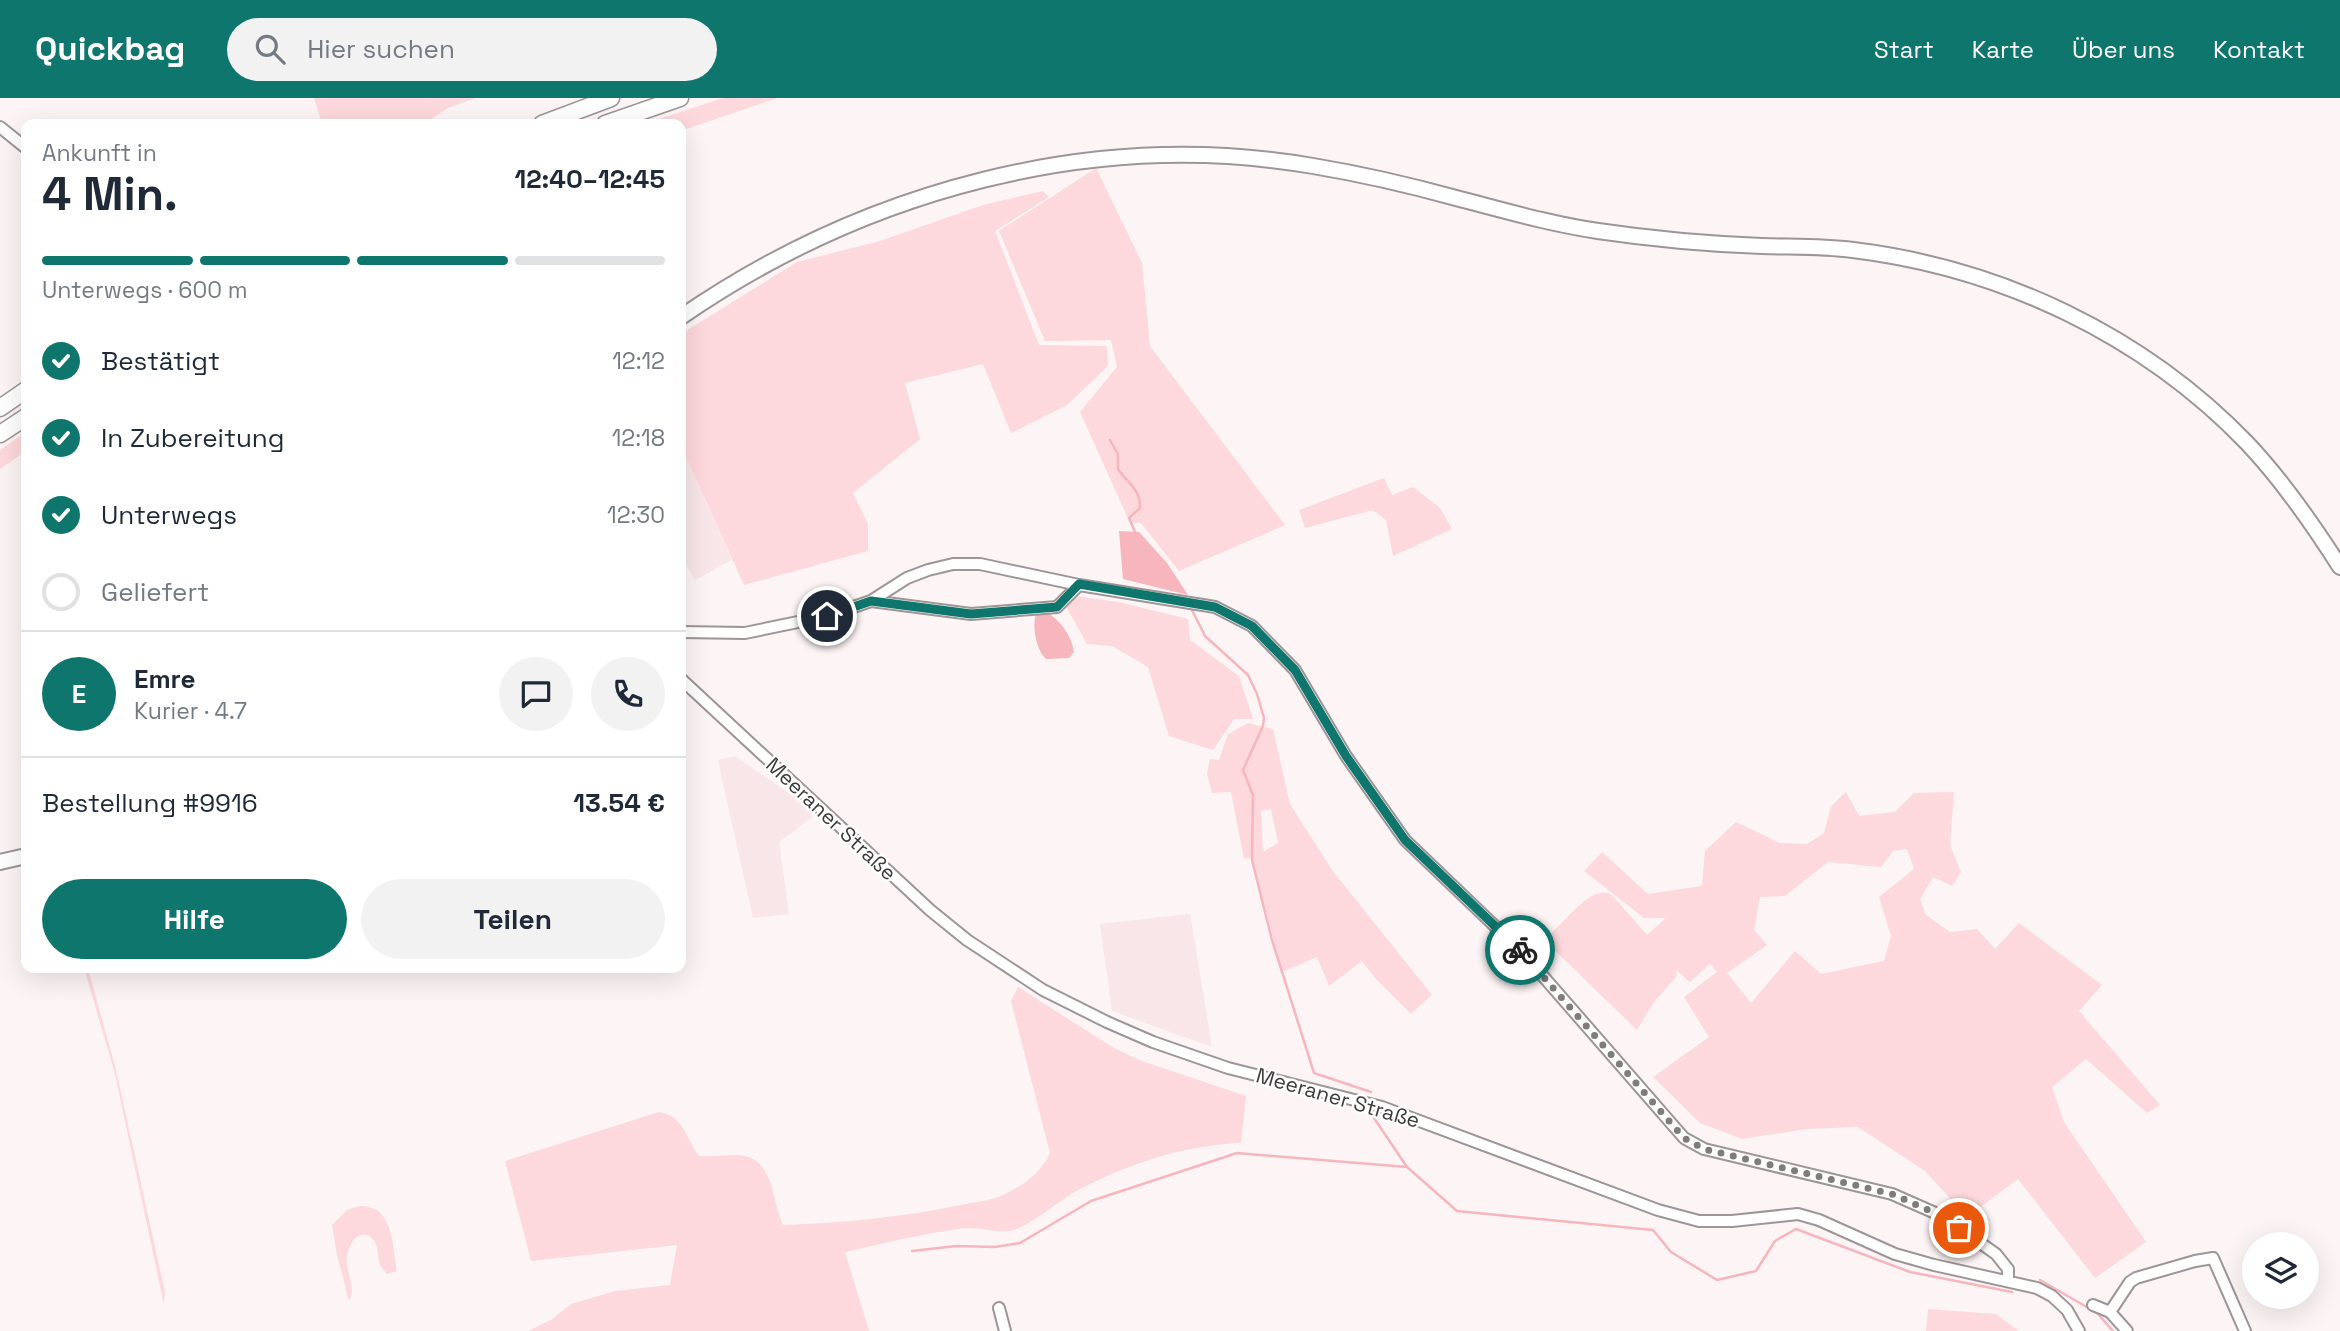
<!DOCTYPE html>
<html lang="de">
<meta charset="utf-8">
<style>
body{margin:0;font-family:"Space Grotesk",sans-serif;background:#f2f2f3;color:#1f2937;height:100vh;display:flex;flex-direction:column;font-size:26px;white-space:nowrap}
*{box-sizing:border-box;margin:0}
p{font-size:23px;color:#747a83}
.icon{flex:none;width:38px;height:38px;fill:none;stroke:currentColor;stroke-width:2;stroke-linecap:round;stroke-linejoin:round}
.map{position:relative;flex:1;overflow:hidden}
.side{position:absolute;left:21px;top:21px;width:665px;height:854px;display:flex;flex-direction:column;background:#fff;border-radius:14px;box-shadow:0 7px 28px #0002}
.side>*{flex:none}
.controls{position:absolute;left:2242px;top:1134px;display:grid;gap:14px}
.controls a{display:grid;place-items:center;width:77px;height:77px;border-radius:50%;background:#fff;box-shadow:0 7px 28px #0002;font-size:35px}
.pin{position:absolute;display:grid;place-items:center;width:60px;height:60px;color:#fff;margin:-30px;border:4px solid #fff;border-radius:50%;box-shadow:0 2px 7px #0007}
.courier{position:absolute;display:grid;place-items:center;width:70px;height:70px;margin:-35px;border:5px solid #0f766e;border-radius:50%;background:#fff;color:#222;box-shadow:0 2px 9px #0007}
.headline em{font-style:normal;font-weight:800}
.headline div{display:flex;flex-direction:column-reverse}
.headline{display:flex;align-items:center;justify-content:space-between;height:119px;padding:0 21px}
h1{font-size:46px;font-weight:800;line-height:52px}
.bar{display:grid;grid-template-columns:repeat(4,1fr);gap:10px 7px;align-content:center;height:84px;padding:0 21px}
.bar i{height:9px;border-radius:5px;background:#e0e1e3}
.bar .selected{background:#0f766e}
.bar p{grid-column:span 4}
.line{display:flex;align-items:center;gap:18px;padding:0 21px;border-top:2px solid #e0e1e3}
.line div{flex:1}
.round{display:grid;place-items:center;flex:none;width:74px;height:74px;border-radius:37px;background:#f2f2f3}
ol{padding:0 21px;list-style:none}
li{display:flex;align-items:center;gap:21px;height:77px}
li p{margin-inline-start:auto}
li .icon{padding:7px;border-radius:50%;background:#0f766e;color:#fff;stroke-width:4}
li:last-child{color:#747a83}
li i{width:38px;height:38px;border:4px solid #e0e1e3;border-radius:50%}
.action{display:flex;gap:14px;margin-top:auto;padding:14px 21px}
.action a{flex:1;height:80px;border-radius:42px;background:#0f766e;color:#fff;font-size:28px;font-weight:800;line-height:80px;text-align:center}
.action a+a{background:#f2f2f3;color:#1f2937}
header{display:flex;align-items:center;gap:42px;box-sizing:border-box;height:98px;padding:0 35px;background:#0f766e;color:#fff}
header strong{font-size:33px}
nav{display:flex;gap:38px;margin-inline-start:auto;font-size:24px}
.search{width:490px;height:63px;background:#f2f2f3;display:flex;align-items:center;gap:18px;box-sizing:border-box;padding:0 24px;border-radius:38px;color:#747a83;font-size:26px}
.map>svg:first-child{display:block}
.built{fill:#f8e6e8}
.green{fill:#fdd8dc;fill-rule:evenodd}
.water{fill:#f7b5bd}
.lines{fill:none;stroke-linecap:round;stroke-linejoin:round}
.stream{stroke:#f7b5bd;stroke-width:2.5}
.minor-casing{stroke:#9d9596;stroke-width:14}
.major-casing{stroke:#9d9596;stroke-width:18}
.highway-casing{stroke:#9d9596;stroke-width:19}
.minor{stroke:#fff;stroke-width:10}
.major{stroke:#fff;stroke-width:14}
.highway{stroke:#fff;stroke-width:16}
.done{stroke:#817c7c;stroke-width:7;stroke-dasharray:0 12.6}
.route{stroke:#0f766e;stroke-width:9}
.labels{text-anchor:middle;stroke-width:5;stroke-linejoin:round;paint-order:stroke}
.street-label{font-size:21px;fill:#3e3b3b;stroke:#fff}
</style>
<header>
<strong>Quickbag</strong>
<div class="search"><svg class="icon" aria-label="search" viewBox="0 0 24 24"><circle cx="10" cy="10" r="6"/><path d="M15 15l6 6"/></svg>Hier suchen</div>
<nav><a>Start</a><a>Karte</a><a>Über uns</a><a>Kontakt</a></nav>
</header>
<div class="map">
<svg width="2340" height="1233" viewBox="0 0 2340 1233">
<rect width="100%" height="100%" fill="#fdf4f5"/>
<!-- built -->
<path class="built" d="M681 348 732 462 695 482 681 458Z
M735 658 793 698 813 719 779 744 789 816 753 820 718 662Z
M1190 816 1212 949 1112 913 1100 826Z"/>
<!-- green -->
<path class="green" d="M314 0H475L448 10 424 26H322Z
M723 0H777L681 33V26H644Z
M1096 70 1142 165 1150 248 1285 427 1179 473 1141 425H1130L1080 314 1117 269 1111 242 1045 243 999 133Z
M1043 93 1049 99 995 133 1039 247 1107 248 1108 268 1067 307 1011 335 983 266 905 285 920 341 853 395 868 426V453L744 487 681 348V236L797 164 880 143 983 107Z
M26 334V353L0 371V352Z
M1384 380 1392 397 1413 389 1440 410 1452 431 1393 458 1386 422 1373 412 1305 430 1299 412Z
M1076 498 1118 504 1188 521 1190 542 1239 578 1253 621H1234L1213 652 1169 638 1148 569 1112 548 1087 546 1067 510Z
M1248 625 1273 631 1290 706 1332 772 1432 897 1411 916 1376 881 1362 863 1329 888 1317 859 1282 874 1252 759 1244 761 1231 694 1212 695 1207 676 1210 661 1219 662 1228 636ZM1271 711 1278 745 1263 754 1261 713Z
M1846 694 1859 718 1895 714 1914 695 1954 694 1950 747 1961 774 1952 788 1933 779 1920 801 1926 817 1950 834 1977 831 1995 851 2019 825 2102 887 2079 913 2160 1007 2147 1015 2086 961 2052 989 2064 1024 2146 1144 2095 1180 2018 1081 1967 1119 1925 1073 1858 1029 1806 1031 1742 1041 1700 1025 1653 979 1709 939 1684 899 1717 874 1710 866 1690 884 1677 873 1676 879 1653 905 1637 932 1543 841C1563 830 1590 783 1612 797L1647 837 1666 820H1644L1584 773 1602 754 1648 796 1702 788 1705 753 1736 724 1780 745 1807 746 1824 735 1831 708ZM1907 751 1914 771 1879 799 1891 838 1884 863 1821 876 1795 853 1751 905 1727 875 1767 847 1754 832 1760 799 1785 798 1828 764 1881 769 1893 753Z
M84 870H88L116 972 165 1194 164 1207 115 976Z
M1018 889 1114 950 1142 963 1246 998 1241 1045C1184 1047 1123 1067 1073 1095 1059 1104 1028 1128 1014 1132 999 1136 981 1129 966 1130 925 1135 885 1145 845 1154L869 1233H528L551 1222 571 1206 615 1193 670 1187 677 1147 531 1163 505 1063 659 1014C685 1019 685 1039 699 1058 712 1059 725 1057 738 1057 775 1059 771 1102 783 1127 844 1125 902 1119 961 1107 974 1104 990 1103 1003 1097 1024 1087 1040 1076 1050 1055L1011 903Z
M359 1108C394 1107 392 1146 397 1173L387 1176C384 1173 382 1170 380 1167 377 1159 379 1146 372 1140 359 1129 348 1147 347 1159 345 1174 357 1189 349 1203L337 1157 332 1127 347 1112Z
M1928 1211 1996 1216 2019 1233H1926Z"/>
<!-- water -->
<path class="water" d="M1119 433 1139 434 1167 465 1188 497 1123 481Z
M1045 513C1060 522 1071 536 1074 554L1069 560 1046 561C1036 552 1031 525 1037 514Z"/>
<g class="lines">
<!-- stream -->
<path class="stream" d="M1110 342 1118 356V371C1128 386 1140 390 1140 410L1129 420 1135 434
M1192 512 1205 538 1248 577 1257 596 1264 620 1263 628 1243 672 1253 697 1252 762 1272 842 1314 975 1371 994
M1372 1017 1407 1069
M912 1153 956 1148 995 1149 1020 1145 1091 1103 1237 1055 1407 1069 1457 1113 1653 1132 1671 1154 1717 1182 1756 1173 1775 1143 1796 1131 1910 1174 2012 1194
M2040 1182 2097 1215 2113 1233"/>
<!-- minor casing -->
<g class="minor-casing">
<path id="minor" d="M0 29 26 50
M871 503 971 516 1057 509 1079 487
M681 534 745 535 827 518 871 503 907 480 928 472 953 466H980L1079 487 1215 509 1252 528 1295 572 1346 658 1405 742 1522 854 1684 1040 1704 1051 1892 1096 1942 1118 1996 1156 2008 1171V1183
M681 581 930 812 967 842 1043 892 1107 924 1153 944 1228 970 1382 1009 1658 1112 1699 1123H1732L1798 1116 1819 1122 1895 1156 1934 1167 2037 1190 2052 1198 2067 1212 2079 1233
M2093 1207 2110 1214 2127 1233
M999 1210 1005 1233
M2110 1214 2130 1184 2136 1180 2195 1163 2213 1160 2245 1233"/>
</g>
<!-- major casing -->
<g class="major-casing">
<path id="major" d="M681 219C864 93 1092 30 1313 68 1361 76 1409 87 1456 100 1503 112 1550 126 1598 133 1652 141 1708 146 1762 148 1792 149 1822 148 1853 152 2001 170 2143 237 2247 345 2283 383 2312 425 2340 469
M0 764 26 758"/>
</g>
<!-- highway casing -->
<g class="highway-casing">
<path id="highway" d="M542 26 611 0
M605 26 680 0
M0 310 26 292
M0 336 26 319"/>
</g>
<!-- minor -->
<use href="#minor" class="minor"/>
<!-- major -->
<use href="#major" class="major"/>
<!-- highway -->
<use href="#highway" class="highway"/>
</g>
<g class="lines">
<!-- done -->
<path class="done" d="M1520 852 1684 1040 1704 1051 1892 1096 1942 1118 1959 1130"/>
<!-- route -->
<path class="route" d="M827 518 871 503 971 516 1057 509 1079 486 1215 509 1252 528 1295 572 1346 658 1405 742 1520 852"/>
</g>
<g class="labels">
<!-- street labels -->
<g class="street-label">
<text transform="translate(831 721) rotate(43)" y="7">Meeraner Straße</text>
<text transform="translate(1338 1000) rotate(16)" y="7">Meeraner Straße</text>
</g>
</g>
</svg>
<div class="controls">
<a><svg class="icon" aria-label="layers" viewBox="0 0 24 24"><path d="M12 4l9 5-9 5-9-5zM3 14l9 5 9-5"/></svg></a>
</div>
<div class="pin" style="left:1959px;top:1130px;background:#ea580c"><svg class="icon" aria-label="bag" viewBox="0 0 24 24"><path d="M5 8h14l-1 12H6zM9 8a3 3 0 0 1 6 0"/></svg></div>
<div class="pin" style="left:827px;top:518px;background:#1f2937"><svg class="icon" aria-label="home" viewBox="0 0 24 24"><path d="M3 11l9-7 9 7M6 9v11h12V9"/></svg></div>
<div class="courier" style="left:1520px;top:852px"><svg class="icon" aria-label="bike" viewBox="0 0 24 24"><circle cx="6" cy="16" r="4"/><circle cx="18" cy="16" r="4"/><path d="M6 16l4-8h5l3 8M10 8l3 8H6M13 5h3"/></svg></div>
<section class="side">
<div class="headline"><div><h1>4 Min.</h1><p>Ankunft in</p></div><em>12:40–12:45</em></div>
<div class="bar"><i class="selected"></i><i class="selected"></i><i class="selected"></i><i></i><p>Unterwegs · 600 m</p></div>
<ol>
<li><svg class="icon" aria-label="check" viewBox="0 0 24 24"><path d="M5 12l5 5 9-10"/></svg>Bestätigt<p>12:12</p></li>
<li><svg class="icon" aria-label="check" viewBox="0 0 24 24"><path d="M5 12l5 5 9-10"/></svg>In Zubereitung<p>12:18</p></li>
<li><svg class="icon" aria-label="check" viewBox="0 0 24 24"><path d="M5 12l5 5 9-10"/></svg>Unterwegs<p>12:30</p></li>
<li><i></i>Geliefert</li>
</ol>
<div class="line" style="height:126px"><b class="round" style="background:#0f766e;color:#fff">E</b><div><b>Emre</b><p>Kurier · 4.7</p></div><a class="round"><svg class="icon" aria-label="chat" viewBox="0 0 24 24"><path d="M4 5h16v11H9l-5 4z"/></svg></a><a class="round"><svg class="icon" aria-label="phone" viewBox="0 0 24 24"><path d="M5 4h4l2 5-3 2q2 4 5 5l2-3 5 2v4C11 20 4 13 5 4z"/></svg></a></div>
<div class="line" style="height:91px"><div>Bestellung #9916</div><b>13.54 €</b></div>
<div class="action"><a>Hilfe</a><a>Teilen</a></div>
</section>
</div>
